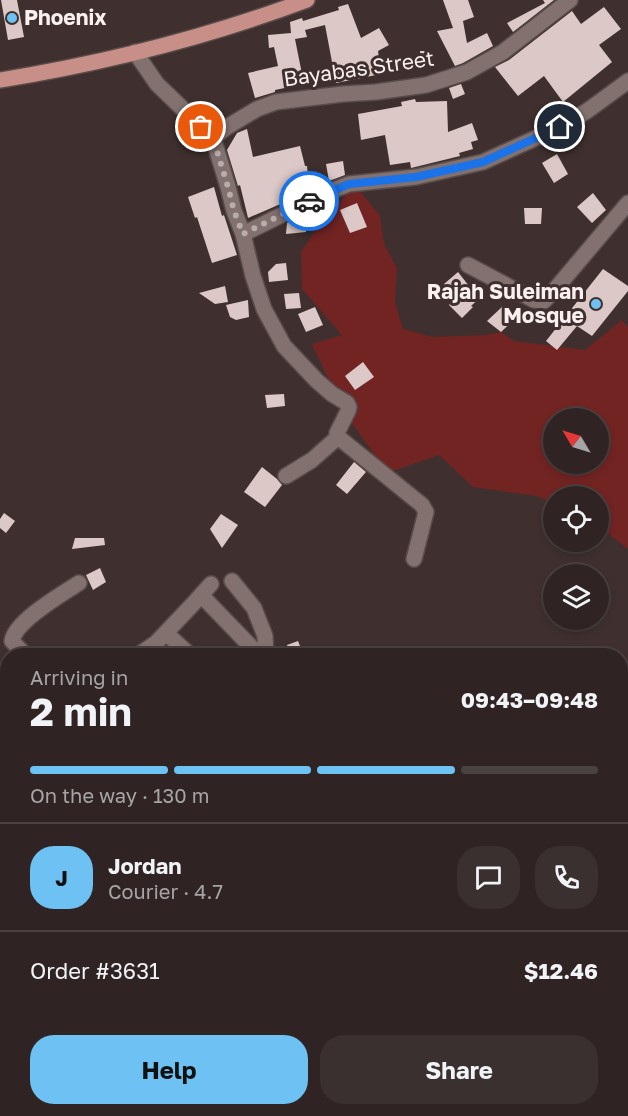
<!DOCTYPE html>
<meta charset="utf-8">
<style>
body{margin:0;font-family:"Golos Text",sans-serif;background:#3b3030;color:#f1f3f6;height:100vh;display:flex;flex-direction:column;font-size:22px;white-space:nowrap}
*{box-sizing:border-box;margin:0}
p{font-size:20px;color:#a7a4a6}
.icon{flex:none;width:33px;height:33px;fill:none;stroke:currentColor;stroke-width:2;stroke-linecap:round;stroke-linejoin:round}
.map{position:relative;flex:1;overflow:hidden}
.panel{position:absolute;left:0px;top:648px;width:628px;height:468px;display:flex;flex-direction:column;background:#2f2423;border-radius:24px 24px 0 0;box-shadow:0 3px 9px #0003,0 0 0 2px #4a4141}
.panel>*{flex:none}
.needle{width:39px;rotate:308deg}
.tools{position:absolute;left:543px;top:408px;display:grid;gap:12px}
.tools a{display:grid;place-items:center;width:66px;height:66px;border-radius:50%;background:#2f2423;box-shadow:0 3px 9px #0003,0 0 0 2px #4a4141;font-size:30px}
.pin{position:absolute;display:grid;place-items:center;width:51px;height:51px;color:#fff;margin:-26px;border:3px solid #fff;border-radius:50%;box-shadow:0 2px 6px #0007}
.courier{position:absolute;display:grid;place-items:center;width:60px;height:60px;margin:-30px;border:4px solid #1a73e8;border-radius:50%;background:#fff;color:#222;box-shadow:0 2px 8px #0007}
.overview em{font-style:normal;font-weight:700}
.overview div{display:flex;flex-direction:column-reverse}
.overview{display:flex;align-items:center;justify-content:space-between;height:102px;padding:0 30px}
h1{font-size:39px;font-weight:700;line-height:45px}
.bar{display:grid;grid-template-columns:repeat(4,1fr);gap:9px 6px;align-content:center;height:72px;padding:0 30px}
.bar i{height:8px;border-radius:4px;background:#4a4141}
.bar .selected{background:#6dc2f3}
.bar p{grid-column:span 4}
.line{display:flex;align-items:center;gap:15px;padding:0 30px;border-top:2px solid #4a4141}
.line div{flex:1}
.round{display:grid;place-items:center;flex:none;width:63px;height:63px;border-radius:24px;background:#3b3030}
.action{display:flex;gap:12px;margin-top:auto;padding:12px 30px}
.action a{flex:1;height:69px;border-radius:24px;background:#6dc2f3;color:#111;font-size:24px;font-weight:700;line-height:69px;text-align:center}
.action a+a{background:#3b3030;color:#f1f3f6}
.map>svg:first-child{display:block}
.green{fill:#712422;fill-rule:evenodd}
.building{fill:#dcc9c7}
.lines{fill:none;stroke-linecap:round;stroke-linejoin:round}
.minor-casing{stroke:#584c4b;stroke-width:18}
.tertiary-casing{stroke:#584c4b;stroke-width:18}
.primary-casing{stroke:#584c4b;stroke-width:18}
.minor{stroke:#82716f;stroke-width:15}
.tertiary{stroke:#82716f;stroke-width:15}
.primary{stroke:#c88e88;stroke-width:15}
.done{stroke:#b9adac;stroke-width:6;stroke-dasharray:0 10.8}
.route{stroke:#1a73e8;stroke-width:8}
.poi-dot{fill:#6dc2f3;stroke:#3f302f;stroke-width:2}
.labels{text-anchor:middle;stroke-width:6;stroke-linejoin:round;paint-order:stroke}
.poi-label{font-size:21px;font-weight:bold;fill:#faf0ef;stroke:#3f302f;text-anchor:start}
.street-label{font-size:21px;fill:#faf0ef;stroke:#3f302f}
</style>
<div class="map">
<svg width="628" height="1116" viewBox="0 0 628 1116">
<rect width="100%" height="100%" fill="#3f302f"/>
<!-- green -->
<path class="green" d="M355 185 380 216 384 244 397 268 395 302 403 329 432 337 486 335 501 332 514 341 585 350 622 320 628 327V549L599 526 598 496H554L553 503 537 496 473 487 439 455 387 473 343 410 312 344 342 335 302 289 301 252 318 227ZM554 418H598V464H554Z"/>
<!-- building -->
<path class="building" d="M1 0H17L24 37 8 40Z
M443 0H468L474 17 463 21 467 43 487 33 493 46 463 63 455 66 437 31 453 28Z
M543 0H554L513 32 507 23 545 3Z
M348 4 361 38 379 28 389 45 378 51 381 74 336 83 325 25 305 30 307 37 295 39 304 84 275 90V92L255 98 248 73 278 66 274 47 269 48 268 35 291 33 290 22 302 18 303 21 329 13 339 10 338 7Z
M604 7 621 29 599 45 612 62 563 102 544 76 518 96 495 67 509 60 572 11 581 24Z
M420 51H432V65L420 64Z
M461 84 465 94 453 99 449 88Z
M415 99 416 102 447 101 448 132 472 123 478 140 471 142 473 149 459 153 460 156 411 168 410 162 390 165 385 135 361 140 358 114 402 106 401 102Z
M247 129 253 157 300 146 305 166H307L309 186 290 189 292 199 248 218 240 185 238 186 227 150 237 133Z
M557 154 568 174 554 183 542 163Z
M343 161 345 175 329 181 326 164Z
M214 187 222 216 224 215 237 255 212 263 197 217 195 218 188 197Z
M593 193 606 210 592 223 577 207Z
M357 203 367 227 350 233 340 210Z
M524 208H542L541 224H525Z
M306 216V232L286 234 287 223 299 217Z
M286 263 288 280 269 282 268 272 276 264Z
M603 269 628 286V291L592 336 577 326 557 350 546 341Z
M458 272 469 286 474 282 484 294 471 306 473 307 462 318 449 305 455 298 444 284Z
M225 286 228 302 215 304 199 293Z
M299 293 301 308 286 309 284 294Z
M248 300 249 317 236 320 230 317 226 305Z
M503 306 517 317 501 332 487 321Z
M315 307 323 325 306 332 298 314Z
M363 362 374 377 355 390 345 376Z
M284 394 285 406 267 408 265 395Z
M354 462 366 472 347 494 336 485Z
M262 467 277 479 282 485 265 507 244 492Z
M4 513 15 521 6 533 0 528V519Z
M221 514 238 525 222 548 210 529Z
M75 538H104L105 545 72 549Z
M100 568 106 582 93 590 86 575Z
M298 641 304 656H291L287 645Z
M0 1101 8 1105V1108H14L29 1116H0Z"/>
<g class="lines">
<!-- minor casing -->
<g class="minor-casing">
<path id="minor" d="M135 52 157 84 213 138 228 187 234 211 243 234 253 276 264 309 284 346 317 381 332 394 347 403 349 407 348 411 337 433 338 437 422 505 426 512 414 559
M213 138 227 127 257 109 276 102 343 94 376 92 426 85 467 72 503 52 570 0
M243 234 326 193 349 184 416 177 483 162 560 127 587 111 628 81
M468 265 534 300 544 301 552 293 628 203
M286 476 312 460 338 437
M232 581 254 608 265 636 266 656
M201 595 260 656
M166 633 191 656
M26 656 12 641C15 621 62 594 79 583
M137 656 156 643 193 604 211 584
M0 738 8 733
M621 801 626 797
M621 845 628 844
M621 889 628 888
M0 1007 8 1006
M621 1031 628 1038
M607 1108 617 1116
M328 1116 329 1108
M498 1116 509 1108"/>
</g>
<!-- tertiary casing -->
<g class="tertiary-casing">
<path id="tertiary" d="M0 1037 8 1045
M69 1108 77 1116"/>
</g>
<!-- primary casing -->
<g class="primary-casing">
<path id="primary" d="M0 80C105 63 208 37 307 0"/>
</g>
<!-- minor -->
<use href="#minor" class="minor"/>
<!-- tertiary -->
<use href="#tertiary" class="tertiary"/>
<!-- primary -->
<use href="#primary" class="primary"/>
</g>
<g class="lines">
<!-- done -->
<path class="done" d="M201 127 213 138 228 187 234 211 243 234 309 201"/>
<!-- route -->
<path class="route" d="M309 201 349 184 416 177 483 162 560 127"/>
</g>
<!-- markers -->
<g class="poi-dot">
<circle cx="12" cy="18" r="6"/>
<circle cx="596" cy="304" r="6"/>
</g>
<g class="labels">
<!-- poi labels -->
<g class="poi-label">
<text x="24" y="25">Phoenix</text>
<text x="584" y="299" text-anchor="end">Rajah Suleiman<tspan x="584" dy="24">Mosque</tspan></text>
</g>
<!-- street labels -->
<g class="street-label">
<text transform="translate(359 69) rotate(-8)" y="7">Bayabas Street</text>
</g>
</g>
</svg>
<div class="tools">
<a><svg class="needle" viewBox="-14 -14 28 28"><path d="M0-13l5 13h-10z" fill="#e53935"/><path d="M0 13l5-13h-10z" fill="#a7a4a6"/></svg></a>
<a><svg class="icon" aria-label="locate" viewBox="0 0 24 24"><circle cx="12" cy="12" r="6"/><path d="M12 2v4M12 18v4M2 12h4M18 12h4"/></svg></a>
<a><svg class="icon" aria-label="layers" viewBox="0 0 24 24"><path d="M12 4l9 5-9 5-9-5zM3 14l9 5 9-5"/></svg></a>
</div>
<div class="pin" style="left:201px;top:127px;background:#ea580c"><svg class="icon" aria-label="bag" viewBox="0 0 24 24"><path d="M5 8h14l-1 12H6zM9 8a3 3 0 0 1 6 0"/></svg></div>
<div class="pin" style="left:560px;top:127px;background:#1f2937"><svg class="icon" aria-label="home" viewBox="0 0 24 24"><path d="M3 11l9-7 9 7M6 9v11h12V9"/></svg></div>
<div class="courier" style="left:309px;top:201px"><svg class="icon" aria-label="car" viewBox="0 0 24 24"><path d="M5 17H2v-5l4-1 3-4h7l3 4 3 1v5h-3M9 17h6M6 11h13"/><circle cx="7" cy="17" r="2"/><circle cx="17" cy="17" r="2"/></svg></div>
<section class="panel">
<div class="overview"><div><h1>2 min</h1><p>Arriving in</p></div><em>09:43–09:48</em></div>
<div class="bar"><i class="selected"></i><i class="selected"></i><i class="selected"></i><i></i><p>On the way · 130 m</p></div>
<div class="line" style="height:108px"><b class="round" style="background:#6dc2f3;color:#111">J</b><div><b>Jordan</b><p>Courier · 4.7</p></div><a class="round"><svg class="icon" aria-label="chat" viewBox="0 0 24 24"><path d="M4 5h16v11H9l-5 4z"/></svg></a><a class="round"><svg class="icon" aria-label="phone" viewBox="0 0 24 24"><path d="M5 4h4l2 5-3 2q2 4 5 5l2-3 5 2v4C11 20 4 13 5 4z"/></svg></a></div>
<div class="line" style="height:78px"><div>Order #3631</div><b>$12.46</b></div>
<div class="action"><a>Help</a><a>Share</a></div>
</section>
</div>
